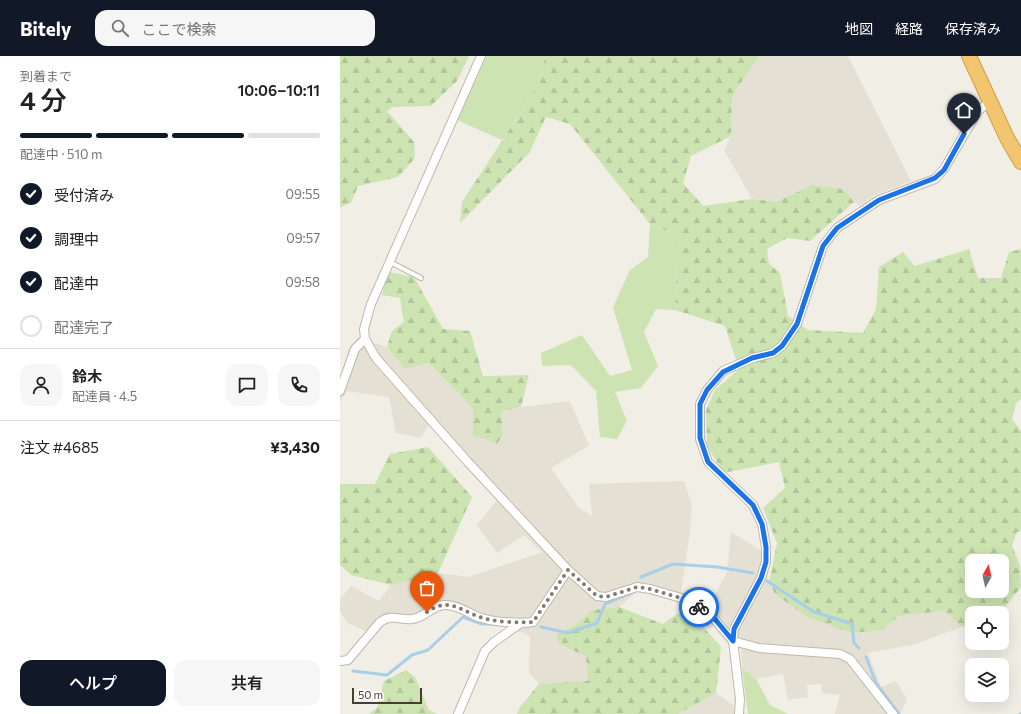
<!DOCTYPE html>
<html lang="ja">
<meta charset="utf-8">
<style>
body{margin:0;font-family:Commissioner,"Noto Sans JP",sans-serif;background:#f6f6f6;color:#202124;height:100vh;display:flex;flex-direction:column;font-size:15px;white-space:nowrap}
*{box-sizing:border-box;margin:0}
p{font-size:13px;color:#757577}
.icon{flex:none;width:22px;height:22px;fill:none;stroke:currentColor;stroke-width:2;stroke-linecap:round;stroke-linejoin:round}
.map{position:relative;flex:1;overflow:hidden}
.sheet{display:flex;flex-direction:column;background:#fff;width:340px}
.sheet>*{flex:none}
.needle{width:26px;rotate:8deg}
.controls{position:absolute;left:625px;top:498px;display:grid;gap:8px}
.controls a{display:grid;place-items:center;width:44px;height:44px;border-radius:8px;background:#fff;box-shadow:0 4px 16px #0002;font-size:20px}
.scale{position:absolute;left:12px;bottom:10px;width:70px;box-sizing:border-box;padding-left:4px;border:2px solid #443e36;border-top:0;font-size:11px;line-height:14px;white-space:nowrap;color:#443e36;-webkit-text-stroke:3px #fff;paint-order:stroke}
.pin{position:absolute;display:grid;place-items:center;width:34px;height:34px;color:#fff;margin:-41px -17px;border-radius:50% 50% 50% 0;rotate:-45deg;box-shadow:0 0 4px #0007}
.pin .icon{rotate:45deg}
.courier{position:absolute;display:grid;place-items:center;width:40px;height:40px;margin:-20px;border:3px solid #1a73e8;border-radius:50%;background:#fff;color:#222;box-shadow:0 1px 5px #0007}
.summary em{font-style:normal;font-weight:600}
.summary div{display:flex;flex-direction:column-reverse}
.summary{display:flex;align-items:center;justify-content:space-between;height:68px;padding:0 20px}
h1{font-size:26px;font-weight:600;line-height:30px}
.bar{display:grid;grid-template-columns:repeat(4,1fr);gap:6px 4px;align-content:center;height:48px;padding:0 20px}
.bar i{height:5px;border-radius:3px;background:#e0e0e0}
.bar .selected{background:#111827}
.bar p{grid-column:span 4}
.line{display:flex;align-items:center;gap:10px;padding:0 20px;border-top:1px solid #e0e0e0}
.line div{flex:1}
.round{display:grid;place-items:center;flex:none;width:42px;height:42px;border-radius:12px;background:#f6f6f6}
ol{padding:0 20px;list-style:none}
li{display:flex;align-items:center;gap:12px;height:44px}
li p{margin-inline-start:auto}
li .icon{padding:4px;border-radius:50%;background:#111827;color:#fff;stroke-width:4}
li:last-child{color:#757577}
li i{width:22px;height:22px;border:2px solid #e0e0e0;border-radius:50%}
.action{display:flex;gap:8px;margin-top:auto;padding:8px 20px}
.action a{flex:1;height:46px;border-radius:12px;background:#111827;color:#fff;font-size:16px;font-weight:600;line-height:46px;text-align:center}
.action a+a{background:#f6f6f6;color:#202124}
header{display:flex;align-items:center;gap:24px;box-sizing:border-box;height:56px;padding:0 20px;background:#111827;color:#fff}
header strong{font-size:19px}
nav{display:flex;gap:22px;margin-inline-start:auto;font-size:14px}
.search{width:280px;height:36px;background:#f6f6f6;display:flex;align-items:center;gap:10px;box-sizing:border-box;padding:0 14px;border-radius:12px;color:#757577;font-size:15px}
main{display:flex;flex:1;min-height:0}
.map>svg:first-child{display:block}
.residential{fill:#e5e0d4}
.grass{fill:#cde3b2}
.forest{fill:url(#forest-firs);fill-rule:evenodd}
.lines{fill:none;stroke-linecap:round;stroke-linejoin:round}
.stream{stroke:#a7cfea;stroke-width:3}
.lane-casing{stroke:#bfb8ac;stroke-width:6}
.street-casing{stroke:#bfb8ac;stroke-width:10}
.highway-casing{stroke:#d09a41;stroke-width:16}
.lane{stroke:#fff;stroke-width:4}
.street{stroke:#fff;stroke-width:8}
.highway{stroke:#f2c671;stroke-width:14}
.done{stroke:#817c74;stroke-width:4;stroke-dasharray:0 7.2}
.route{stroke:#1a73e8;stroke-width:5}
</style>
<header>
<strong>Bitely</strong>
<div class="search"><svg class="icon" aria-label="search" viewBox="0 0 24 24"><circle cx="10" cy="10" r="6"/><path d="M15 15l6 6"/></svg>ここで検索</div>
<nav><a>地図</a><a>経路</a><a>保存済み</a></nav>
</header>
<main>
<section class="sheet">
<div class="summary"><div><h1>4 分</h1><p>到着まで</p></div><em>10:06–10:11</em></div>
<div class="bar"><i class="selected"></i><i class="selected"></i><i class="selected"></i><i></i><p>配達中 · 510 m</p></div>
<ol>
<li><svg class="icon" aria-label="check" viewBox="0 0 24 24"><path d="M5 12l5 5 9-10"/></svg>受付済み<p>09:55</p></li>
<li><svg class="icon" aria-label="check" viewBox="0 0 24 24"><path d="M5 12l5 5 9-10"/></svg>調理中<p>09:57</p></li>
<li><svg class="icon" aria-label="check" viewBox="0 0 24 24"><path d="M5 12l5 5 9-10"/></svg>配達中<p>09:58</p></li>
<li><i></i>配達完了</li>
</ol>
<div class="line" style="height:72px"><a class="round"><svg class="icon" aria-label="person" viewBox="0 0 24 24"><circle cx="12" cy="8" r="4"/><path d="M4 21q1-7 8-7t8 7"/></svg></a><div><b>鈴木</b><p>配達員 · 4.5</p></div><a class="round"><svg class="icon" aria-label="chat" viewBox="0 0 24 24"><path d="M4 5h16v11H9l-5 4z"/></svg></a><a class="round"><svg class="icon" aria-label="phone" viewBox="0 0 24 24"><path d="M5 4h4l2 5-3 2q2 4 5 5l2-3 5 2v4C11 20 4 13 5 4z"/></svg></a></div>
<div class="line" style="height:52px"><div>注文 #4685</div><b>¥3,430</b></div>
<div class="action"><a>ヘルプ</a><a>共有</a></div>
</section>
<div class="map">
<svg width="681" height="658" viewBox="0 0 681 658">
<defs>
<pattern id="forest-firs" width="22" height="20" patternUnits="userSpaceOnUse"><rect width="22" height="20" fill="#cde3b2"/><path d="M5 1l3.5 6h-7zM16 11l3.5 6h-7z" fill="#b1c49a"/></pattern>
</defs>
<rect width="100%" height="100%" fill="#f1eee6"/>
<!-- residential -->
<path class="residential" d="M419 0H508L571 125 535 139 520 150 514 146 503 133 472 129 436 147 412 143 384 94 391 80 392 40Z
M18 281 47 291 65 313 89 307 133 353V379H163L161 354 230 345 249 390 211 412 239 452 252 460 249 428 344 425 352 449 350 475 340 544 299 534 279 551 252 554 235 569 216 578 219 588 247 600 248 625 199 628 189 617 190 580 166 570 138 565 112 553 94 554 76 568 46 566 36 578 27 576 8 567 0 556V543L11 530 39 545 51 529 97 517 128 521 202 496 184 479 157 497 137 469 157 444 89 369 80 382 56 377 49 341 7 335 0 346V322L9 292Z
M391 476 422 495 429 526 435 538 542 574 559 560 604 555 622 571 572 589 528 597 541 631 556 625 567 643 560 658H495L500 639 482 637V628L467 629 468 641 448 644 443 618 416 623 402 612 401 593 386 586 365 559 387 516Z
M376 637 406 658H338Z"/>
<!-- grass -->
<path class="grass" d="M147 0H205L199 28 162 84 117 64Z
M310 168 339 180 335 254 316 253 304 276 318 310 301 332 275 336 287 365 277 383 260 381 256 335 231 309 202 310 201 297 242 279 270 320 292 314 273 251 290 214 308 201Z
M402 612 416 623 430 649 448 658H408Z"/>
<!-- forest -->
<path class="forest" d="M0 0H129L117 25 91 50 53 51 47 55 74 86 75 102 58 121 18 130 11 147 0 151Z
M205 0H419L392 40 391 80 351 100 343 127 363 150 412 143 436 146 472 129 503 133 514 146 470 185 447 182 427 193 429 208 440 217 448 260 468 274 523 277 536 253 539 211 563 196 575 210 629 193 638 222H661L669 196 681 193V343L676 347 672 363 681 375V475L677 476 672 489 680 510 681 531 660 557H632V569L622 571 604 555 559 560 542 574 512 577 469 562 435 538 429 526 437 487 423 452 445 432 439 406 383 417 367 389 366 354 375 334 399 313 385 270 335 254 339 180 310 168 230 68 206 61 189 97 120 167 122 146 199 28ZM632 505H662V535H632Z
M49 216 74 221 103 273 130 275 143 320 189 319 181 351 161 355 163 379 157 388 133 379V353L89 307 65 313 47 291 52 275 64 266 60 242 42 239Z
M88 391 132 441 98 517 51 529 11 519 0 509V428H35L50 398Z
M279 551 323 568 338 557 358 565 381 591 376 637 338 658H177L180 651 199 628 248 625 246 600 219 588 216 578 235 569 252 554Z
M66 614 75 621 89 654 97 658H29L37 652 44 625Z"/>
<g class="lines">
<!-- stream -->
<path class="stream" d="M301 521 333 508 377 511 413 517
M427 525 474 556 512 568 514 587 519 592
M201 571 228 577 257 567 265 548 291 537
M526 601 536 627 559 658
M13 615 47 619 72 599 88 594 123 561 142 568H153
M680 658H681"/>
<!-- lane casing -->
<g class="lane-casing">
<path id="lane" d="M50 206 81 222"/>
</g>
<!-- street casing -->
<g class="street-casing">
<path id="street" d="M141 0 31 248 24 273 25 283 36 302 127 405 228 514 257 540 266 541 297 531 310 533 348 544 369 557 393 585 419 592 500 598 510 603 553 658
M0 335 15 293 25 283
M0 605 8 604 40 566C53 557 59 565 72 563 85 562 93 548 106 549 119 549 129 558 141 562 155 566 179 568 193 566L228 514
M118 658 145 595 154 586 181 567
M399 658 400 643 393 585 394 573 421 522 426 506V491L422 468 413 449 368 406 360 383V348L367 334 383 315 413 302 433 297 442 290 457 268 483 190 497 172 539 144 595 123 604 113 638 55 649 46"/>
</g>
<!-- highway casing -->
<g class="highway-casing">
<path id="highway" d="M629 0 667 82 681 106"/>
</g>
<!-- lane -->
<use href="#lane" class="lane"/>
<!-- street -->
<use href="#street" class="street"/>
<!-- highway -->
<use href="#highway" class="highway"/>
</g>
<g class="lines">
<!-- done -->
<path class="done" d="M87 556C109 541 119 554 140 561 152 566 180 567 193 566L228 514 257 540 266 541 297 531 310 533 348 544 359 551"/>
<!-- route -->
<path class="route" d="M359 551 370 557 393 585 394 573 421 522 426 506V491L422 468 413 449 368 406 360 382V348L367 334 383 316 412 302 433 297 442 290 457 268 483 190 497 172 539 144 595 122 604 114 624 78"/>
</g>
</svg>
<div class="controls">
<a><svg class="needle" viewBox="-14 -14 28 28"><path d="M0-13l5 13h-10z" fill="#e53935"/><path d="M0 13l5-13h-10z" fill="#757577"/></svg></a>
<a><svg class="icon" aria-label="locate" viewBox="0 0 24 24"><circle cx="12" cy="12" r="6"/><path d="M12 2v4M12 18v4M2 12h4M18 12h4"/></svg></a>
<a><svg class="icon" aria-label="layers" viewBox="0 0 24 24"><path d="M12 4l9 5-9 5-9-5zM3 14l9 5 9-5"/></svg></a>
</div>
<div class="scale">50 m</div>
<div class="pin" style="left:87px;top:556px;background:#ea580c"><svg class="icon" aria-label="bag" viewBox="0 0 24 24"><path d="M5 8h14l-1 12H6zM9 8a3 3 0 0 1 6 0"/></svg></div>
<div class="pin" style="left:624px;top:78px;background:#1f2937"><svg class="icon" aria-label="home" viewBox="0 0 24 24"><path d="M3 11l9-7 9 7M6 9v11h12V9"/></svg></div>
<div class="courier" style="left:359px;top:551px"><svg class="icon" aria-label="bike" viewBox="0 0 24 24"><circle cx="6" cy="16" r="4"/><circle cx="18" cy="16" r="4"/><path d="M6 16l4-8h5l3 8M10 8l3 8H6M13 5h3"/></svg></div>
</div>
</main>
